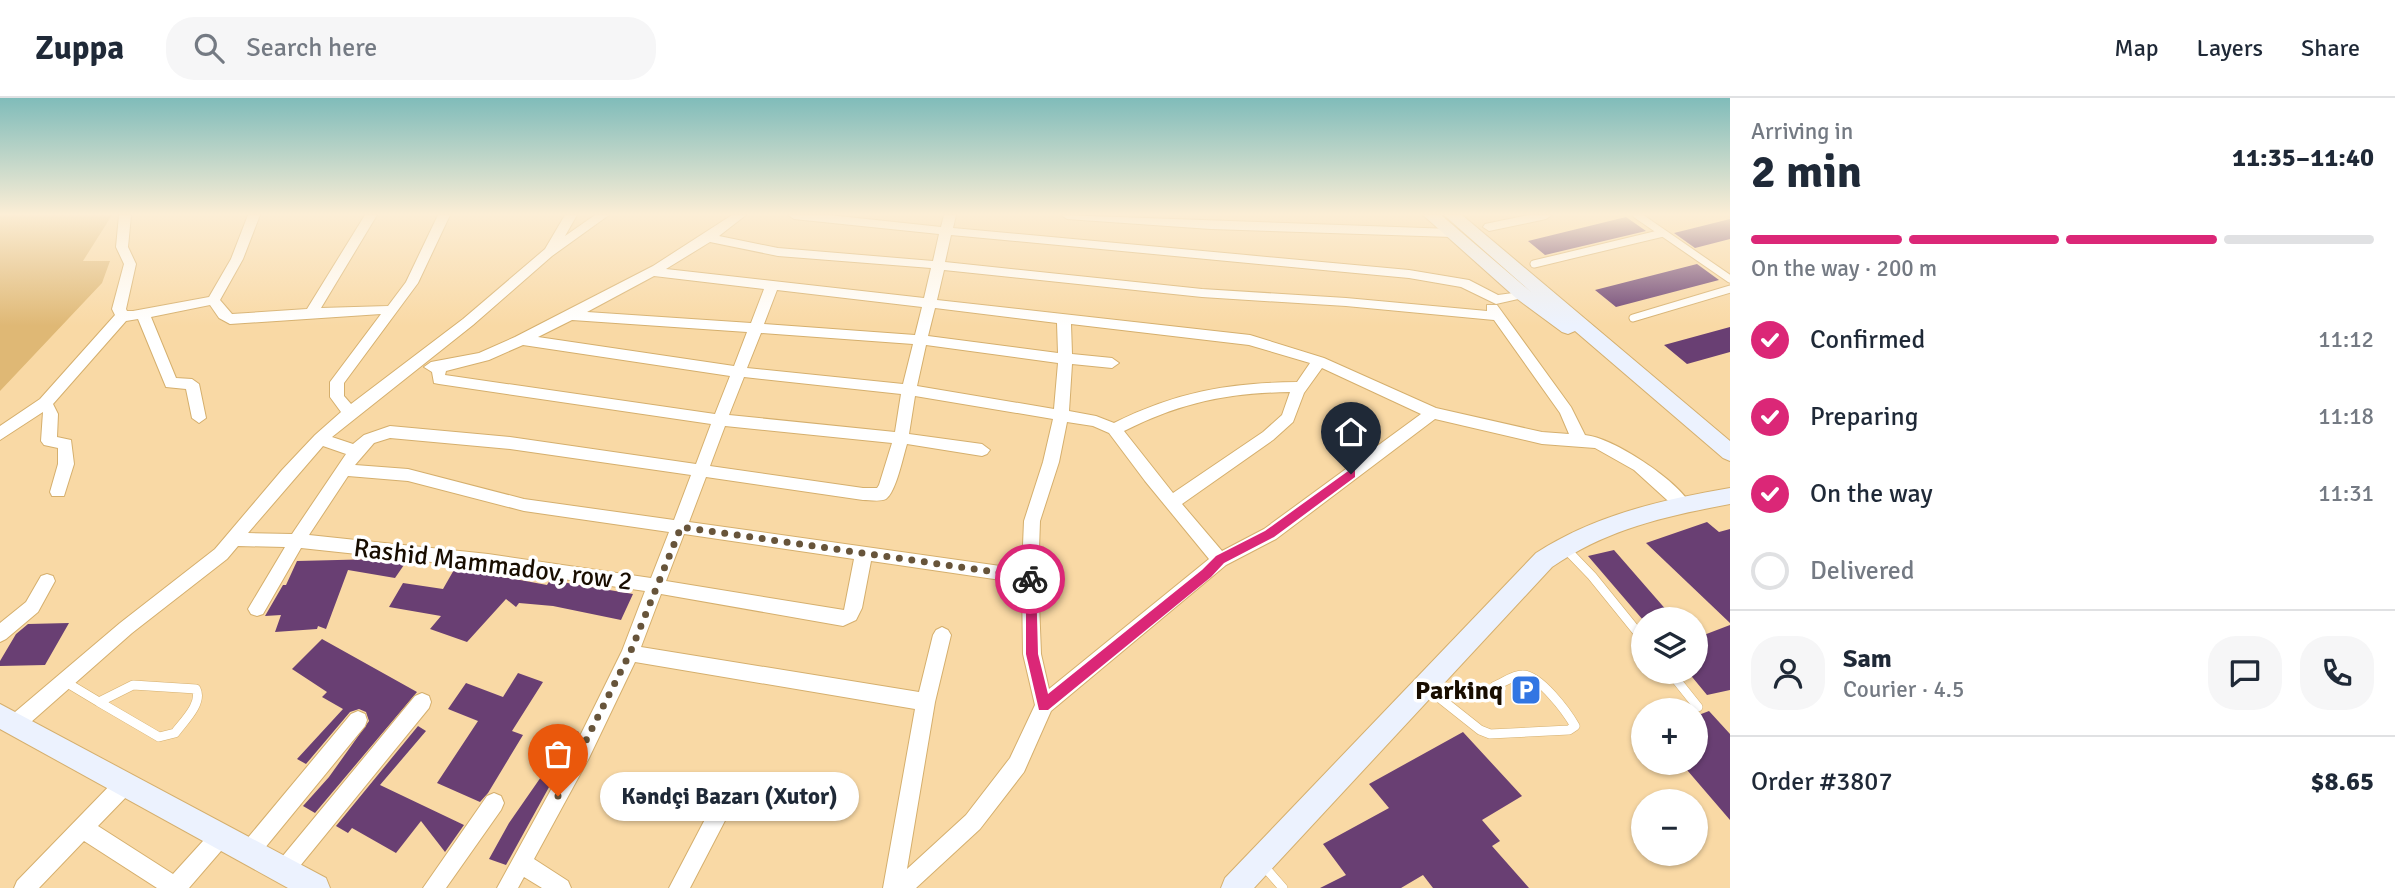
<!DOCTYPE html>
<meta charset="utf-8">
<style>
body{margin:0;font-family:Signika,sans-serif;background:#f6f6f7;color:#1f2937;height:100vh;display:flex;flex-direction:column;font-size:26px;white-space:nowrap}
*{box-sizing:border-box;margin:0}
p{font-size:23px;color:#747a83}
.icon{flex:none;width:38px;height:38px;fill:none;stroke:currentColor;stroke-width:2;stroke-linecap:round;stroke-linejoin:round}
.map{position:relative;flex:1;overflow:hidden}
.panel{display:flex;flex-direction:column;background:#fff;width:665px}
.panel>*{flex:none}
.buttons{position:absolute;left:1631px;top:509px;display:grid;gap:14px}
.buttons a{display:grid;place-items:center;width:77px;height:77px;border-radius:50%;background:#fff;box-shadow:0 2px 5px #0004;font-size:35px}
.pin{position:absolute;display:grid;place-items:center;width:60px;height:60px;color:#fff;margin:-72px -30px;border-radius:50% 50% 50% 0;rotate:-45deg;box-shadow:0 0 7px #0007}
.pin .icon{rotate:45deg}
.courier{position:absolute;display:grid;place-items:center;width:70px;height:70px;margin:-35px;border:5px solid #db2777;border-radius:50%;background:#fff;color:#222;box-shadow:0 2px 9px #0007}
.bubble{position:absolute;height:49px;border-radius:24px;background:#fff;box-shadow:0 2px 5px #0004;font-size:23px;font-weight:700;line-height:49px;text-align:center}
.headline em{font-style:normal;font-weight:700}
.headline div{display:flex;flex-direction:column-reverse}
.headline{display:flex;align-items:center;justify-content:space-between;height:119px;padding:0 21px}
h1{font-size:46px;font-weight:700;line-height:52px}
.bar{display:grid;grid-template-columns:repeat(4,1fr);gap:10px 7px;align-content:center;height:84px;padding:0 21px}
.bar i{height:9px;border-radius:5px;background:#e0e1e3}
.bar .selected{background:#db2777}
.bar p{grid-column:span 4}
.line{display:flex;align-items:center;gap:18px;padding:0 21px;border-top:2px solid #e0e1e3}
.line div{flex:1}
.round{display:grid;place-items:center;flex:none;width:74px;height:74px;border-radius:28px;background:#f6f6f7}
ol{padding:0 21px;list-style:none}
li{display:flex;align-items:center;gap:21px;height:77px}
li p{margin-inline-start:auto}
li .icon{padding:7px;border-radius:50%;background:#db2777;color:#fff;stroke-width:4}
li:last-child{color:#747a83}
li i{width:38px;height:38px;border:4px solid #e0e1e3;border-radius:50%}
header{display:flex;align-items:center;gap:42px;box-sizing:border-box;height:98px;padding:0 35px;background:#fff;border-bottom:2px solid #e0e1e3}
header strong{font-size:33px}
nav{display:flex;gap:38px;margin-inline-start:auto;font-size:24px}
.search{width:490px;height:63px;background:#f6f6f7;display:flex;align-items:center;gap:18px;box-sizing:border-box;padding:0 24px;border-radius:28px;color:#747a83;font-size:26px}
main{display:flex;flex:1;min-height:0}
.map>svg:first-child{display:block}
.green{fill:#dfb875}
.building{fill:#693f73}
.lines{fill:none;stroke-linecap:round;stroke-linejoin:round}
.lane-far1-casing{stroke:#d5af6d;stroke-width:9}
.lane-casing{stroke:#d5af6d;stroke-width:10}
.street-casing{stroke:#d5af6d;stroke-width:2}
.secondary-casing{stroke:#d5af6d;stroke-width:2}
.lane-far1{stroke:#fff;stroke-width:7}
.lane{stroke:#fff;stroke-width:9}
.street{fill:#fff;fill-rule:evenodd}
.secondary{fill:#ecf2fe;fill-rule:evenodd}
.route{fill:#db2777}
.done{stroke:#67543a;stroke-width:7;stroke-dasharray:0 12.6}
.labels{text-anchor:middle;stroke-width:7;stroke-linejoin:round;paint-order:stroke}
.street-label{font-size:26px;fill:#180d00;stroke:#fff}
.poi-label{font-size:26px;font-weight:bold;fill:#180d00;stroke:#fff;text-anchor:end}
</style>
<header>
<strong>Zuppa</strong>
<div class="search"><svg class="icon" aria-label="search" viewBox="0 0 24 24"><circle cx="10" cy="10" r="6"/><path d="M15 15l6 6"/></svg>Search here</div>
<nav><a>Map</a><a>Layers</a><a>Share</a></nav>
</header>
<main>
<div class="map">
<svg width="1730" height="790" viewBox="0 0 1730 790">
<rect width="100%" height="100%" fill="#f9d9a5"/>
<!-- green -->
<path class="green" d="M0 117H112L83 163H110L102 185 0 293Z"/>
<!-- building -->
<path class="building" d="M1626 119 1646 133 1545 157 1528 143Z
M1730 121V141L1695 150 1674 135Z
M1697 166 1719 182 1616 209 1595 192Z
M1730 229V254L1687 266 1664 247Z
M1707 424 1719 434 1730 431V525L1646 445Z
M1614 452 1675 522H1643L1588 458Z
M378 461 406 464 395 480 348 472 326 531 318 528 317 531 275 534 281 517 265 518 283 487H286L297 463Z
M455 470 547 487 550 482 633 496 621 522 553 508 519 505 516 509 506 501 467 544 430 531 441 518 389 509 403 485 443 491Z
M69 525 45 567 0 568V563L16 536 28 526Z
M1730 527V592L1707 597 1688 574H1696V540Z
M322 541 417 594 315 715 303 708 329 679 369 623 366 614 359 611 350 614 306 666 297 661 343 611 322 599 327 594 292 571Z
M518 575 543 584 512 633 523 637 488 695 480 704 437 685 478 623 448 611 466 585 503 599Z
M1709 613 1730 636V722L1681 665H1696V618Z
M418 628 426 633 380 687 464 727 445 754 421 723 396 755 352 730 348 735 336 728Z
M569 630 579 634 564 662 551 656Z
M1463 634 1522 698 1482 722 1500 743 1492 748 1529 790H1433L1423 777 1401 790H1320L1346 777 1323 746 1389 710 1369 686Z
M550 666 559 671 506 767 489 761 509 725Z"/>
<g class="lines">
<!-- lane-far1 casing -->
<g class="lane-far1-casing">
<path id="lane-far1" d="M1637 117 1730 181
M1534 166 1663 135
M1633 220 1730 191"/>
</g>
<!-- lane casing -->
<g class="lane-casing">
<path id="lane" d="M1565 450 1592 478 1643 541
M1670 574 1698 609
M64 583 99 604
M133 587 196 591C203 605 184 623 175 635L159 639 99 604Z
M1427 590 1480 632 1490 636 1569 632 1575 628C1567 614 1539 576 1522 577 1513 577 1503 585 1495 588
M1262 766 1283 790"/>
</g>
<!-- street casing -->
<g class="street-casing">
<path id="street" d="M119 117H131L128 149 136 166 126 211 127 213H133L209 199 231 161 248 117H260L243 161 220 202 232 216 307 211 365 117H377L321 210 388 208 406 184 438 117H450L418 185 344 285V298L351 306 463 221 545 151 565 117H577L565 138 595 117H609L552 158 473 227 332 339 353 346 364 337 390 328 510 339 696 366 711 326 439 286 434 285 432 274 424 269 431 264 479 255 515 239 653 168 732 117H746L719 138 778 150 933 163 939 136 794 121 788 117H829L941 129 944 117H956L953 130 1409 172 1469 182 1498 197 1527 193V199L1496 206 1461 189 1409 180 951 137 945 164 1202 191 1346 200 1487 213V207H1497L1571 309 1585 337C1614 340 1677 382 1691 407L1689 411H1677L1634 372 1595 350 1542 346 1435 321 1276 441 1226 467 1051 613 1024 674 980 731 916 790H883L915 611 635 564 589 660 534 761 568 783 571 790H542L524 779 518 790H497L575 648 622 553 645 493 488 470 301 450 263 516 257 518 251 516 248 511 285 449 238 448 227 461 132 535 22 632 15 635 8 632 6 626 8 620 120 525 215 451 282 372 315 337 341 314 330 299V284L381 216 230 226 219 220 210 207 151 219 176 280 192 281 199 286 206 320 199 325 192 320 186 291 166 289 138 221 126 223 53 306 58 316 57 339 71 342 74 366 64 398H52L50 394 58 366V350L44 347 41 343 43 314 0 342V328L40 301 115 217 112 211 124 166 116 149ZM710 144 778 158 931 170 924 200 666 171ZM944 172 1202 199 1346 208 1494 222 1560 315 1569 336 1542 334 1436 310 1324 260 1250 237 937 202ZM654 178 764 191 751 225 587 214ZM777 192 922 209 915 237 764 226ZM935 210 1057 225 1058 255 928 238ZM572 222 747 234 734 268 538 239ZM1071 226 1249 247 1310 265 1297 284C1228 285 1176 294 1114 325L1096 318 1069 313 1072 266 1112 270 1119 265 1112 260 1072 256ZM761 235 913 246 903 286 747 270ZM523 247 730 278 715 316 445 277 446 273 489 262ZM926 247 1058 265 1054 311 917 288ZM1322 270 1421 316 1264 431 1222 453 1182 406 1273 342 1293 324 1304 295ZM744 279 901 296 895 334 729 317ZM1290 294 1282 317 1263 334 1173 395 1124 333C1180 305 1226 295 1290 294ZM915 298 1053 321 1043 364 1024 423 1022 471 689 424 706 379 863 402C869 402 881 404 886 401 896 394 903 359 907 346L982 358 987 356 990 352 982 346 909 336ZM1067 324 1093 328 1109 335 1145 383 1209 461 1049 591 1041 556 1038 479 1040 423 1059 364ZM725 328 892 345 879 387 877 390H863L710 368ZM390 340 510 351 691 377 674 422 524 401 408 371 355 367 374 345ZM323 348 346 356 292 436 248 435ZM348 378 408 383 524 413 669 434 651 480 488 456 309 437ZM684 436 854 461 844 512 666 483ZM871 463 1022 485 1023 556 1035 607 1010 660 966 717 907 771 935 604 951 537 948 532 942 529 936 532 933 537 919 594 641 549 661 496 843 528 856 522 862 510Z
M1061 117 1452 131 1458 135 1452 139 1211 131 1067 121Z
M1529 117H1552L1546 121 1489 133 1483 129 1485 126Z
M47 476 53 478 55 483 38 514 6 541 0 544V525L26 504 41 478Z
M422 595 429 598 431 604 429 610 291 779 284 782 277 779 274 772 277 765 415 598Z
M358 613 365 616 367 622 365 628 255 762 248 765 241 762 238 755 241 748 351 616Z
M124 677 131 680 134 687 131 694 98 728 173 776 213 732 220 729 227 732 230 739 227 746 189 790H157L84 743 39 790H14L17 783 117 680Z
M494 695 501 698 504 705 501 712 446 790H423L487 698Z
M720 703 727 706 730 713 690 790H669L713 706Z"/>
</g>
<!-- secondary casing -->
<g class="secondary-casing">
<path id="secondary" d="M1423 117H1441L1531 194 1444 117H1462L1730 343V363L1723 360 1575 233 1568 236 1562 234 1516 200Z
M1730 390V406C1666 418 1607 431 1552 469L1254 790H1221L1225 780 1536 455C1595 417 1661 402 1730 390Z
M0 606 326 780 330 790H288L0 631Z"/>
</g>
<!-- lane-far1 -->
<use href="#lane-far1" class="lane-far1"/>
<!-- lane -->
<use href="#lane" class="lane"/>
<!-- street -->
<use href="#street" class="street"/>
<!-- secondary -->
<use href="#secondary" class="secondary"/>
</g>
<!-- sky -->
<linearGradient id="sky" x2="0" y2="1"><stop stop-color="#80bcba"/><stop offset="0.51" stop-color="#fceed6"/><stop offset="1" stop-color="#fceed6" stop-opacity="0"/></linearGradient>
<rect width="1730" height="228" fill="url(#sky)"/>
<!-- route -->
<path class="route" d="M1351 371 1355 372V379L1274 439 1224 465 1211 479 1048 612H1039L1026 556V478L1030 476 1036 481 1038 556 1048 596 1202 472 1216 458 1265 433Z"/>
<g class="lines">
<!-- done -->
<path class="done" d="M558 698 630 555 681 429 1030 479V481"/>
</g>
<!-- icons -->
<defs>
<g id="parking-square" transform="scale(1.575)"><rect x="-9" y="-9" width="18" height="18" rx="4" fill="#3276e3" stroke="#fff"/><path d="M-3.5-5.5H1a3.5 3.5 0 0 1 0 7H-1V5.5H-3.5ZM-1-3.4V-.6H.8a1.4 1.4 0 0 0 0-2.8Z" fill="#fff"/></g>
</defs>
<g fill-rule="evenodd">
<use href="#parking-square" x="1526" y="592"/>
</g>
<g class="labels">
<!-- street labels -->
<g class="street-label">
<text transform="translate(493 466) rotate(7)" y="9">Rashid Mammadov, row 2</text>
</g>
<!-- poi labels -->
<g class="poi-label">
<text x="1503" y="601">Parkinq</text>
</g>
</g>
</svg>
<div class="buttons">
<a><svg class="icon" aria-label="layers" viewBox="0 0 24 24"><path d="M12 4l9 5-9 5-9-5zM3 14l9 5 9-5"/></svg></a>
<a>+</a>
<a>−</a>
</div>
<div class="pin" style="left:558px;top:698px;background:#ea580c"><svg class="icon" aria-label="bag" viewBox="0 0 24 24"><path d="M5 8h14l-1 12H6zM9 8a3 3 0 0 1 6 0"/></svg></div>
<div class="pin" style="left:1351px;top:376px;background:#1f2937"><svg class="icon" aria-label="home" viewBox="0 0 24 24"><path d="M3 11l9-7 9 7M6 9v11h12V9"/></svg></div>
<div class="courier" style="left:1030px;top:481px"><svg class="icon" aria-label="bike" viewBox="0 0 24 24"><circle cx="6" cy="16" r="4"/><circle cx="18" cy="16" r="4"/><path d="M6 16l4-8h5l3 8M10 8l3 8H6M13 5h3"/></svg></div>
<div class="bubble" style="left:600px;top:674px;width:259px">Kəndçi Bazarı (Xutor)</div>
</div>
<section class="panel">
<div class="headline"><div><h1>2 min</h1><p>Arriving in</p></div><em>11:35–11:40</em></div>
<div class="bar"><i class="selected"></i><i class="selected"></i><i class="selected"></i><i></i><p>On the way · 200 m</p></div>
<ol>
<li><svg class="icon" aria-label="check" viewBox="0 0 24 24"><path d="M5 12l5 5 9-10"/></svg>Confirmed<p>11:12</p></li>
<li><svg class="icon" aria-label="check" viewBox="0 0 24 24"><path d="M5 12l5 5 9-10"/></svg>Preparing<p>11:18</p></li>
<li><svg class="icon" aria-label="check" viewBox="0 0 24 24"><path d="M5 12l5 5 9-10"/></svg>On the way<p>11:31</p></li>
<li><i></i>Delivered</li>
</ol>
<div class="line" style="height:126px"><a class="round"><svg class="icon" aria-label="person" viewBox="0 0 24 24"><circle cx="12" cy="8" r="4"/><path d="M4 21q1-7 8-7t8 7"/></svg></a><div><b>Sam</b><p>Courier · 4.5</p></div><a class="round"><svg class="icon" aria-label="chat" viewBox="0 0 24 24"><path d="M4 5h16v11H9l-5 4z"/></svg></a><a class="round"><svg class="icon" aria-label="phone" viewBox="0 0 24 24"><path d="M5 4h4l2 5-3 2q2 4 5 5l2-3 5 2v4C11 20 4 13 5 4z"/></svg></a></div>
<div class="line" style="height:91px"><div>Order #3807</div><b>$8.65</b></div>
</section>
</main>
